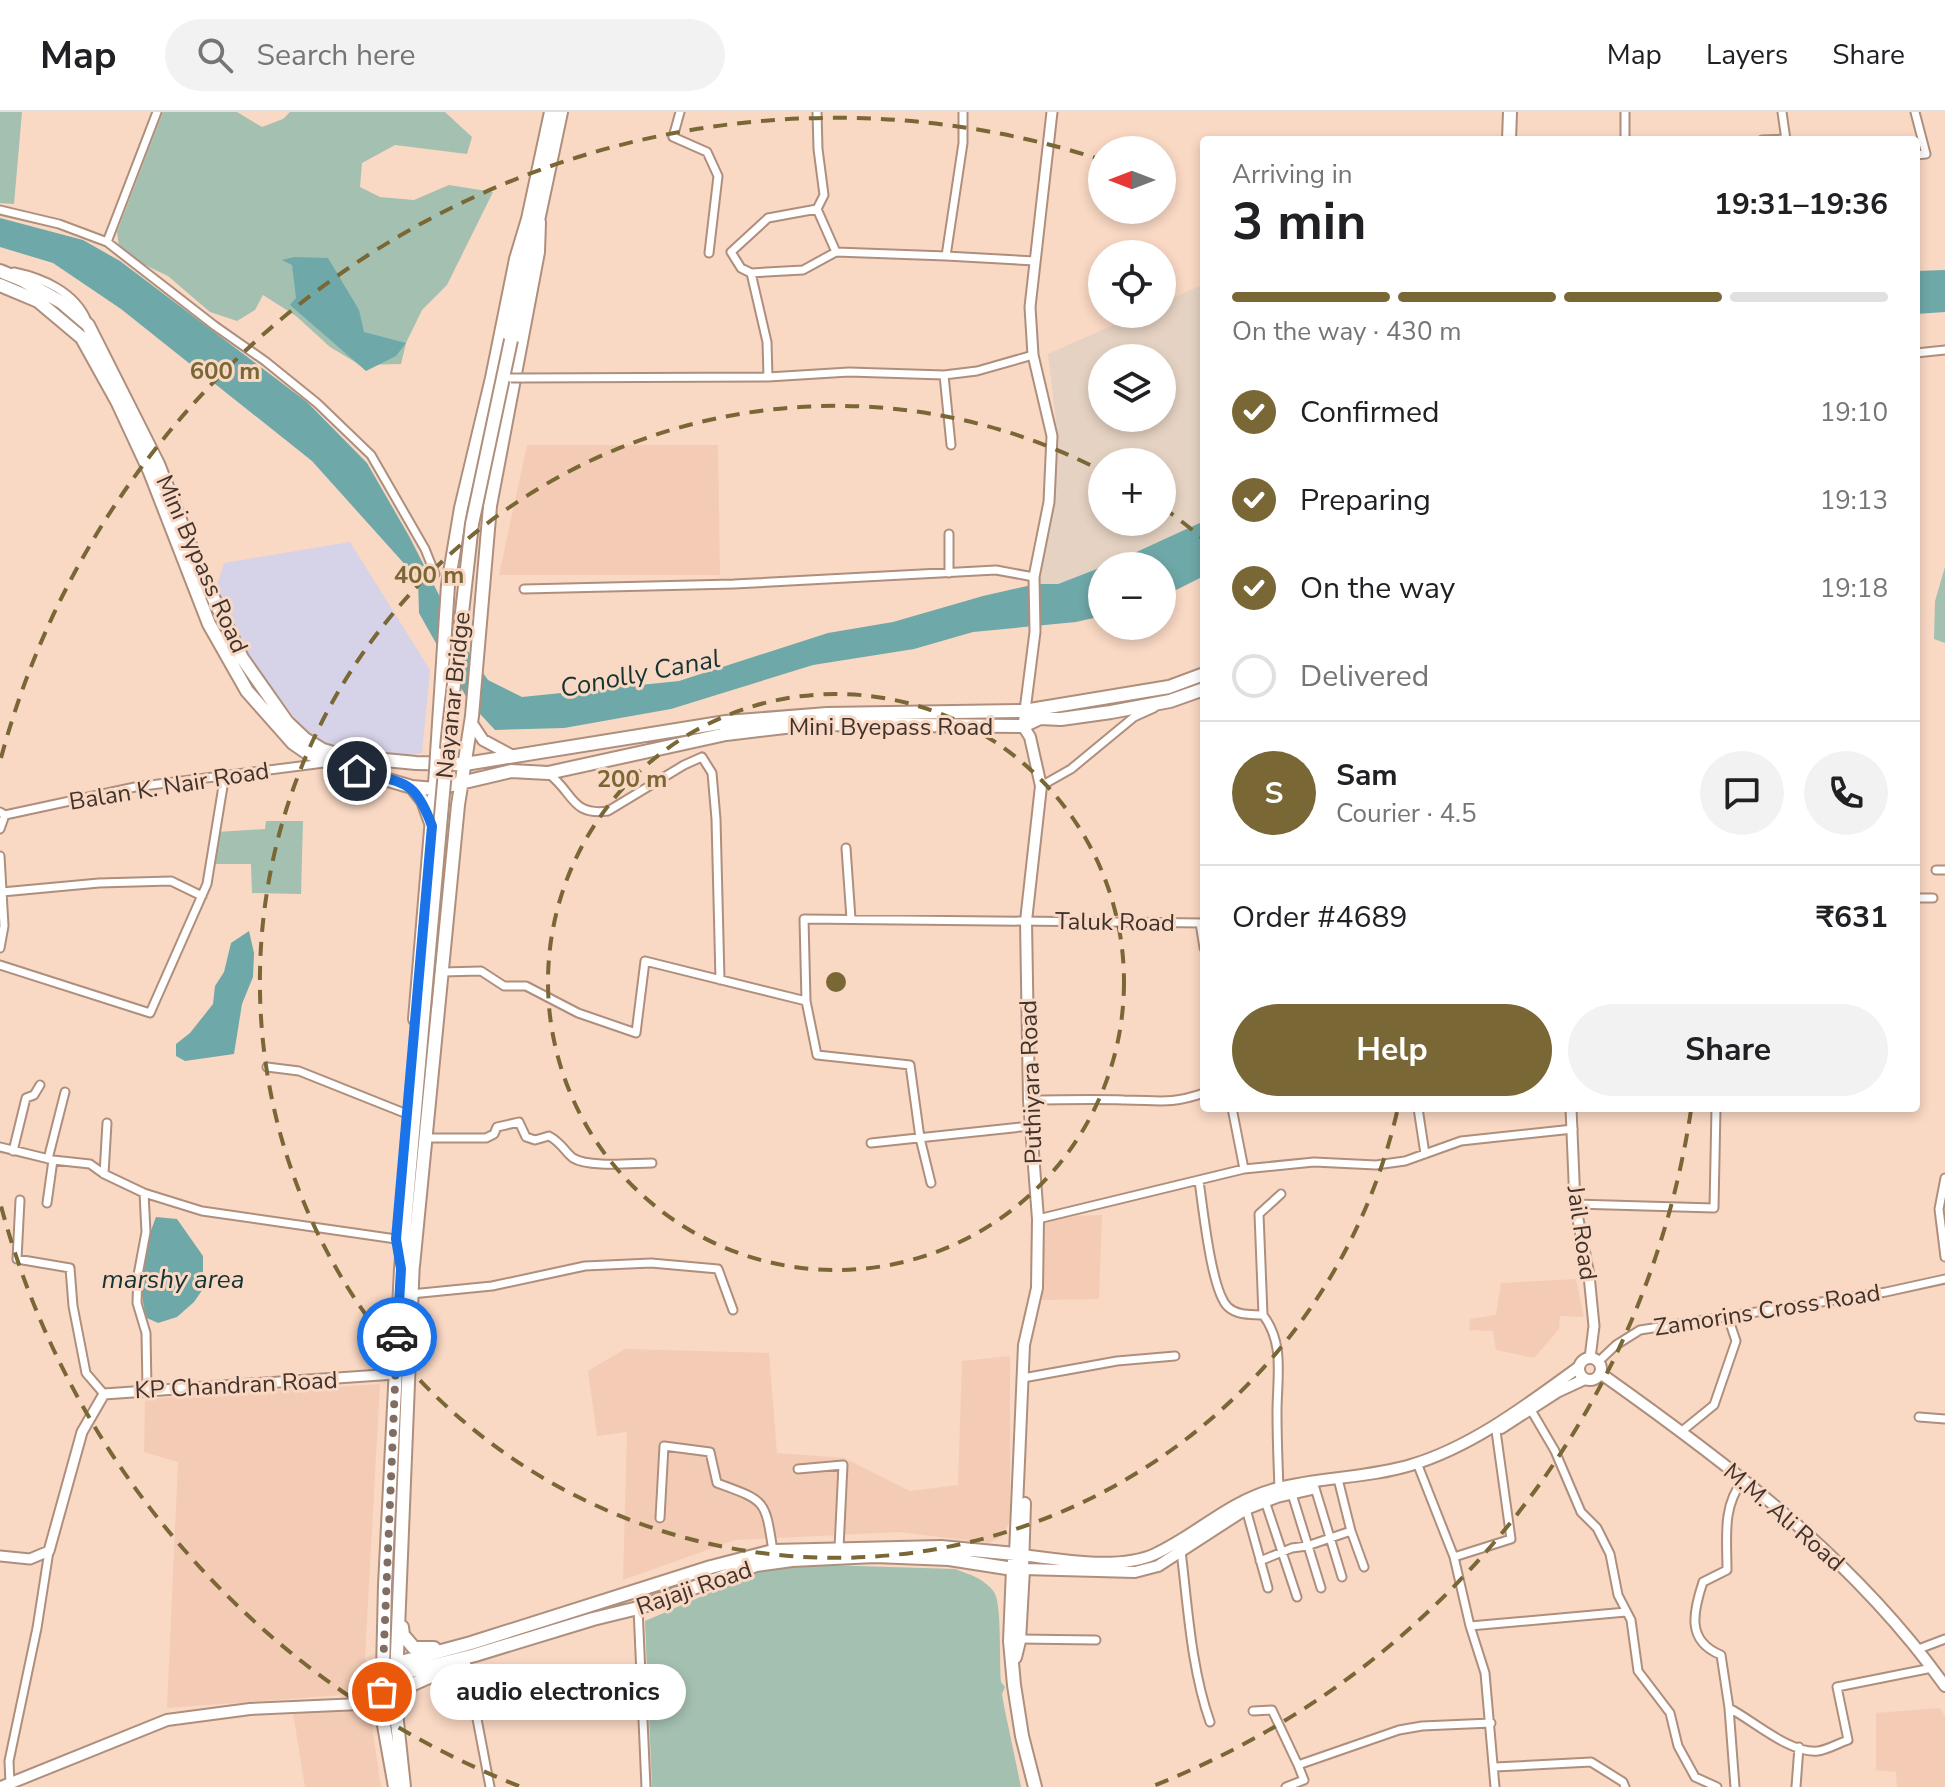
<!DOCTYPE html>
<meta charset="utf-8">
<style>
body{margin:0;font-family:"Nunito Sans",sans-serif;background:#f2f2f2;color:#202124;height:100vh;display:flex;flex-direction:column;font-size:30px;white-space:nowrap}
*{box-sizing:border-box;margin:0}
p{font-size:26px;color:#757577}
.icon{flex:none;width:44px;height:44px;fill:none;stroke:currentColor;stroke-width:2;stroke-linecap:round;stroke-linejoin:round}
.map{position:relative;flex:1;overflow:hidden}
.drawer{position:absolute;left:1200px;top:24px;width:720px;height:976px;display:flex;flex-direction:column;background:#fff;border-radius:8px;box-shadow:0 4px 12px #0003}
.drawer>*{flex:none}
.needle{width:52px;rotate:270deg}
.fabs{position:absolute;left:1088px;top:24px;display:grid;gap:16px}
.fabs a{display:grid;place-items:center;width:88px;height:88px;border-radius:50%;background:#fff;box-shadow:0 4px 12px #0003;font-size:40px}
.pin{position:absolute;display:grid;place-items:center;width:68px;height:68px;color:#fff;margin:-34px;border:4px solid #fff;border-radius:50%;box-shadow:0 2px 8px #0007}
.courier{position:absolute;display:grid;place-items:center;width:80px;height:80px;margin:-40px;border:6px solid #1a73e8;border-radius:50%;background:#fff;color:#222;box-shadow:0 2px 10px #0007}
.bubble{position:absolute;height:56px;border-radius:28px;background:#fff;box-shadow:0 4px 12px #0003;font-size:26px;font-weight:700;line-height:56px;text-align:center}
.head em{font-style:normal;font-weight:700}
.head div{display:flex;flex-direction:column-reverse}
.head{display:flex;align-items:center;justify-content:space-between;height:136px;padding:0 32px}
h1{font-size:52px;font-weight:700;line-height:60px}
.bar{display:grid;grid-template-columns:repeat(4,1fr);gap:12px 8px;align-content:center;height:96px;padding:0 32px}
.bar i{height:10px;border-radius:6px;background:#e0e0e0}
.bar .active{background:#7a6736}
.bar p{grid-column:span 4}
.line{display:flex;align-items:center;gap:20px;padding:0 32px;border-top:2px solid #e0e0e0}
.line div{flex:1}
.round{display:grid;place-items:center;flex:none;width:84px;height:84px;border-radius:42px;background:#f2f2f2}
ol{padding:0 32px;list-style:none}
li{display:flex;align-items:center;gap:24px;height:88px}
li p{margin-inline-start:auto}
li .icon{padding:8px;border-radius:50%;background:#7a6736;color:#fff;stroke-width:4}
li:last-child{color:#757577}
li i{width:44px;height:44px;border:4px solid #e0e0e0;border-radius:50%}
.primary-button{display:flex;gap:16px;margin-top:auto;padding:16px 32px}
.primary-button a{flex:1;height:92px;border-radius:48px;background:#7a6736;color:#fff;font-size:32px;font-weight:700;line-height:92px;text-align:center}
.primary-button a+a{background:#f2f2f2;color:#202124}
header{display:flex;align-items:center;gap:48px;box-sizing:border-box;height:112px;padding:0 40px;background:#fff;border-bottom:2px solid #e0e0e0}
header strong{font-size:38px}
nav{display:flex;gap:44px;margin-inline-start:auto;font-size:28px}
.search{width:560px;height:72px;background:#f2f2f2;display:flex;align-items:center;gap:20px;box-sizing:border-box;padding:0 28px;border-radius:44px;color:#757577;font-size:30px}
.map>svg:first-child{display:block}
.built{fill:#f4ccb5}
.industrial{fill:#e5d2c2;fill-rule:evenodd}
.medical{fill:#d6d2e8}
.green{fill:#a4c0b1}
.water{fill:#6fa8a8}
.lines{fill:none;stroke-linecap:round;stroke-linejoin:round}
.minor-casing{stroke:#ae8f7d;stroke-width:11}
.tertiary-casing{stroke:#ae8f7d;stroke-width:13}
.secondary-casing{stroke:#ae8f7d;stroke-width:14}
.primary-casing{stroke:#ae8f7d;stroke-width:16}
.minor{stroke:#fff;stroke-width:7}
.tertiary{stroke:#fff;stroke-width:9}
.secondary{stroke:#fff;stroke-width:10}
.primary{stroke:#fff;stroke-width:12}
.minor-bridge-casing{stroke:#ae8f7d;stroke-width:11;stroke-linecap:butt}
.primary-bridge-casing{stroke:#ae8f7d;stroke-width:16;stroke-linecap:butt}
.minor-bridge{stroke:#fff;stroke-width:7}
.primary-bridge{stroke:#fff;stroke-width:12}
.done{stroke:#816d61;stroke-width:8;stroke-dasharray:0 14.4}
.route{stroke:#1a73e8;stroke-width:10}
.ring{fill:none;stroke:#7a6736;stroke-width:4;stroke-dasharray:14 10}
.labels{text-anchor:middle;stroke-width:6;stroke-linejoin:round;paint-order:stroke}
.street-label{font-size:24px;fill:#40332c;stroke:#f9d8c4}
.water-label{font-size:26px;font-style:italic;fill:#163434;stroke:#f9d8c4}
.centre{fill:#7a6736;stroke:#f9d8c4;stroke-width:4}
.ring-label{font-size:24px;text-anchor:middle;font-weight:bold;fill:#7a6736;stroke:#f9d8c4;stroke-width:6;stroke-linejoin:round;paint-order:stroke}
</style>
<header>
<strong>Map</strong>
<div class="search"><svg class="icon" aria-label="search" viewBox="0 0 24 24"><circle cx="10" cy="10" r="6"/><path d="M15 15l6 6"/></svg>Search here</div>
<nav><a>Map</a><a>Layers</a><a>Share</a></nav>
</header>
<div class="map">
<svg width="1945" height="1675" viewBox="0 0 1945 1675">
<rect width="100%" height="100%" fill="#f9d8c4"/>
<!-- built -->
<path class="built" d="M527 333H718L720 463H499Z
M1102 1103 1099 1187 1041 1188 1039 1105Z
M1576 1167 1584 1205 1560 1204 1559 1217 1534 1246 1496 1238 1493 1219 1469 1218 1470 1207 1496 1203 1501 1171Z
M625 1237 769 1241 777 1341 844 1346 910 1379 958 1373 962 1249 1010 1244V1410L1001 1425 989 1431 899 1420 735 1428 623 1468 627 1320 597 1324 588 1259Z
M380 1272 365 1544 369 1581 167 1596 178 1350 144 1340 145 1287Z
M1940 1596 1945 1604V1675H1897L1896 1660 1876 1658V1601Z
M350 1597 371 1607 381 1675H305L293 1601Z"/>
<!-- industrial -->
<path class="industrial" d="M1204 172V409L1130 445 1057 472H1036L1040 443 1053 392 1058 326 1048 242 1138 202H1162V191ZM1102 246H1162V306H1102ZM1102 350H1162V410H1102Z"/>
<!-- medical -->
<path class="medical" d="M350 430 430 558 422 641 382 647 332 637 301 614 242 538 215 480 224 451Z"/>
<!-- green -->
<path class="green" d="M0 0H22L14 92 0 91Z
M163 0H237L262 15 283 7 290 0H445L472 25 467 42 395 33 362 51 360 75 380 85 414 88 449 73 493 80 447 173 422 198 406 231 401 252 360 253 330 235 296 204 263 183 255 198 237 209 210 200 168 164 145 153 119 135 117 120Z
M1945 455V531L1934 527 1935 489Z
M266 709H303L301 782 252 781 251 752H216L217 720 265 717Z
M791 1452 955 1457C969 1462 985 1467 994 1480 1002 1491 999 1552 1001 1570L1005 1575 1002 1582 1004 1594 1021 1675H652L645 1509 760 1459Z"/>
<!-- water -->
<path class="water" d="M0 106 83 128 120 149 307 290 367 351 409 424 467 538 488 568 522 585 679 569 828 521 893 510 983 484 1036 472H1058L1102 455V504L1076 510 973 520 914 537 813 553 671 597 564 616 495 618 469 590 419 501 418 467 312 349 121 197 53 151 0 135Z
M294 145 328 146 359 198 364 220 406 231 396 244 366 259 290 193 296 186 292 153 282 148Z
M1945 158V200L1916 202V159Z
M1204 409V464L1162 485V454H1106Z
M249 819 254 841 253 865 242 892 234 942 185 949 176 944V932L190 921 213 892 215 874 224 860 231 831Z
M156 1105 177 1107 203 1144V1177L194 1190 177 1205 158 1211 147 1206C136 1176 144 1135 156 1105Z"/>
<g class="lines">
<!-- minor casing -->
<g class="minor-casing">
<path id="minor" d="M157 0 107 130 215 214 265 249 317 291 371 343 425 437 435 462
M680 0 673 25 707 40 718 64 709 141
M963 0V31L946 144 1035 149
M1782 0 1786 28
M1915 0 1926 42 1916 43
M1625 28V0
M1762 28 1786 27
M817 97 768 106 731 140 741 156 751 161 803 158 836 140 946 144
M817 97 824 83 818 37 817 0
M817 97 836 140
M0 98 59 112 107 130
M14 160C43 166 75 180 87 209
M751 161 767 230 768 265
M1916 241 1945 238
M522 266 768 265 849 260 944 263
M951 333 944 263 977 259 1033 243
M949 461V422
M524 477 734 472 996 458 1034 465
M549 662C574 681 571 704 608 699L684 653 702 645 712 661 716 707 720 868
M1041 674 1071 657 1134 605 1154 596
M0 700 5 703 135 675 324 651
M0 717 5 703
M846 736 851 807
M0 744 4 814 0 836
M1936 758H1945
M2 780 99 771 171 769 202 784
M1916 786H1933
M1200 811 1204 836
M0 853 150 901 207 772 225 662
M442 860 481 859 504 874H526L578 901 636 921 645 849 806 889 804 807 1204 811
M806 889 817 943 910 953 920 1026 931 1071
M267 955 299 959 407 1002
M1029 988C1060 988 1092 987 1124 988 1158 988 1169 993 1204 981
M1232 996 1244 1057
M1418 996 1425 1042
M425 1026H486L494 1022 497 1015 519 1010 526 1025 535 1028 549 1024C562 1031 564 1039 573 1046 589 1056 633 1051 652 1051
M871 1031 1031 1014
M0 1035 53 1048 90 1052 104 1062 144 1081 202 1099 396 1127
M13 1039 26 986 34 983 40 973
M48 1047 65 980
M104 1062 107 1011
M1945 1066 1939 1097 1945 1145
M1199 1069C1203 1095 1211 1179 1228 1195 1238 1204 1251 1202 1263 1203 1285 1232 1277 1266 1277 1300 1277 1325 1278 1351 1279 1376
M144 1081 146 1120 138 1163 137 1191 146 1221 147 1277
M20 1088 17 1147 70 1156 73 1194 86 1261 104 1282
M47 1091 53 1048
M1575 1092 1714 1096 1716 996
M1038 1107 1244 1057 1314 1050 1376 1053 1405 1049 1461 1029 1573 1017
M411 1182 492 1174 585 1154 651 1151 718 1157 733 1198
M1263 1203 1259 1102 1281 1082
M1598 1250 1616 1233 1640 1218 1886 1180 1945 1167
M1023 1266 1117 1249 1175 1244
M1531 1298 1555 1339 1581 1400 1597 1416 1610 1442 1618 1483 1631 1508 1638 1559 1670 1601 1678 1634 1695 1665 1717 1675
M1919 1305 1945 1307
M1682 1319 1714 1293 1736 1229 1728 1205
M1419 1356 1454 1445
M798 1357 843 1353 839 1436
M1339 1371 1351 1419 1364 1455
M1315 1376 1342 1465
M1292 1382 1321 1476
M1265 1389 1297 1485
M1246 1397 1268 1476
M660 1406 664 1334 710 1340 717 1371C766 1389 765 1387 773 1439
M1181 1439C1188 1496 1191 1556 1210 1610
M1260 1449 1292 1436 1307 1434 1351 1419
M638 1496 646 1675
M1470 1514 1626 1500
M1019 1527 1096 1528
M1916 1538 1945 1527
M466 1549 490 1675
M1729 1596C1754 1609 1790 1642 1818 1639 1827 1638 1839 1631 1848 1628L1837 1575 1932 1556
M1253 1599 1272 1598 1298 1653
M1495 1655 1591 1650 1623 1670 1625 1675
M10 1671 9 1649 37 1516 49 1439
M1286 1675 1304 1668 1298 1653 1399 1618 1422 1614 1491 1611
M1495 1675 1485 1561 1470 1514 1454 1445 1511 1427 1496 1319
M1735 1675 1729 1596 1721 1543C1686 1529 1693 1500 1703 1470L1727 1458C1727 1425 1722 1395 1743 1368
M1796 1675 1799 1635"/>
</g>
<!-- tertiary casing -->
<g class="tertiary-casing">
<path id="tertiary" d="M1023 614 1035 520 1034 465 1049 390 1052 324 1033 243 1030 195 1052 0
M1571 996 1575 1092 1589 1163 1594 1214 1590 1246
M0 1444 30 1447 49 1439 82 1320 104 1282 395 1262"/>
</g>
<!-- secondary casing -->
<g class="secondary-casing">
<path id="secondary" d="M471 610 483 628 513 644
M1023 614 1030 625 1041 674 1026 809 1029 988 1038 1107 1037 1176 1024 1233 1015 1442C1055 1447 1118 1459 1155 1442 1200 1421 1226 1390 1278 1376 1321 1365 1368 1366 1411 1353 1472 1335 1528 1292 1579 1255
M1579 1257a11 11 0 1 1 22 0a11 11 0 1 1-22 0Z
M1600 1261C1727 1351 1854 1446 1945 1574
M1501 1316 1557 1280 1585 1267
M1025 1391 1023 1457 1135 1460 1158 1454 1246 1397 1277 1385 1312 1377
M1 1675 167 1608 250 1597 360 1592 382 1602"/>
</g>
<!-- primary casing -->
<g class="primary-casing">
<path id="primary" d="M1509 28 1510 0
M536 118 561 0
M0 159 22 168 61 190 88 213 158 352 199 456 242 546 287 610 305 627 323 638 343 644 416 651 465 652 726 610 827 602 1024 599 1169 575 1204 562
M0 173 38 189 82 226 117 289 150 360 209 512 247 579 293 631 306 640 330 651 412 675 435 677 511 659 548 661 726 622 811 612 1023 614 1040 606 1061 607 1111 600 1170 589 1204 577
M511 228 528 140V107L551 0
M437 642 448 473 461 396 492 266 516 147 528 107
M412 675 423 689 431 711
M415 907 436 659
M413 1154 458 693 472 604 490 394 538 140 539 110
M402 1515 403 1523 414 1536H434
M382 1557 396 1563 475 1543 593 1507 638 1496 756 1453 792 1448 875 1444 949 1447 1013 1457 1010 1529 1014 1573 1022 1624 1035 1675
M382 1557 397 1551 471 1531 711 1455 773 1439 941 1435 1015 1442 1013 1457H1023L1019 1529 1015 1545
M398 1600 411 1573 447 1557
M395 1675 382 1602 385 1473 401 1157 424 895
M404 1675 395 1591 413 1148"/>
</g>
<!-- minor -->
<use href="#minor" class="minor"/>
<!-- tertiary -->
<use href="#tertiary" class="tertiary"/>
<!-- secondary -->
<use href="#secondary" class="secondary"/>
<!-- primary -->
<use href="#primary" class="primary"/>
<!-- minor-bridge casing -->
<g class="minor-bridge-casing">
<path id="minor-bridge" d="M511 266H522"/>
</g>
<!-- primary-bridge casing -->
<g class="primary-bridge-casing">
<path id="primary-bridge" d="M436 659 437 642
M424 895 448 625 472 412 511 228"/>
</g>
<!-- minor-bridge -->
<use href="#minor-bridge" class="minor-bridge"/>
<!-- primary-bridge -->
<use href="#primary-bridge" class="primary-bridge"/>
</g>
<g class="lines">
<!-- done -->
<path class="done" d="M382 1580 397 1225"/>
<!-- route -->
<path class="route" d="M357 659C403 672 414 665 432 714L396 1127 401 1157 397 1225"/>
</g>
<!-- distance rings -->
<g class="ring">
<circle cx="836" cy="870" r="288"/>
<path d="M1397 1000A576 576 0 1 1 1102 359M1162 395A576 576 0 0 1 1202 426"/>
<path d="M1691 998A864 864 0 0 1 1153 1674M519 1674A864 864 0 0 1 1 1094M1 646A864 864 0 0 1 1096 46"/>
</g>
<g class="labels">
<!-- street labels -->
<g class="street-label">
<text transform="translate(202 452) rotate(66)" y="8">Mini Bypass Road</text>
<text transform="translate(453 583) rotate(-84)" y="8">Nayanar Bridge</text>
<text x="891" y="623">Mini Byepass Road</text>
<text transform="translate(169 674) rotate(-9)" y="8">Balan K. Nair Road</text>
<text transform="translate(1115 810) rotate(1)" y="8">Taluk Road</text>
<text transform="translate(1031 970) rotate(-92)" y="8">Puthiyara Road</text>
<text transform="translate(1582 1121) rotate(82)" y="8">Jail Road</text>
<text transform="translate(1767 1198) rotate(-9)" y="8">Zamorins Cross Road</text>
<text transform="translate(236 1273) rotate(-3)" y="8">KP Chandran Road</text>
<text transform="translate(1784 1405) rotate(41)" y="8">M.M. Ali Road</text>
<text transform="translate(694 1476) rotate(-19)" y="8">Rajaji Road</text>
</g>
<!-- water labels -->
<g class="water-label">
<text transform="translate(640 561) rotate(-11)" y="9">Conolly Canal</text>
<text x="173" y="1176">marshy area</text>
</g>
</g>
<circle cx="836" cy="870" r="12" class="centre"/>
<g class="ring-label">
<text x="225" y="267">600 m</text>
<text x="429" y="471">400 m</text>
<text x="632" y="675">200 m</text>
</g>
</svg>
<div class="fabs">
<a><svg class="needle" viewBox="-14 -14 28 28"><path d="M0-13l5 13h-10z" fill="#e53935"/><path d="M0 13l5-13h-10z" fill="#757577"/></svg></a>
<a><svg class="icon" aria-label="locate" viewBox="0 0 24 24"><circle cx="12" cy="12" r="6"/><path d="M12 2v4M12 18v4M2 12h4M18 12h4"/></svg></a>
<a><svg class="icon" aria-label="layers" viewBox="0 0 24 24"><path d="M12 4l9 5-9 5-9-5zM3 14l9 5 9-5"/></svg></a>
<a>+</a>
<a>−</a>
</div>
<div class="pin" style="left:382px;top:1580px;background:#ea580c"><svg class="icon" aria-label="bag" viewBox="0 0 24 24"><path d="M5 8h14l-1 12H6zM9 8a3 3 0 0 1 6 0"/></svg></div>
<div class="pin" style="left:357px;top:659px;background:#1f2937"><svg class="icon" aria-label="home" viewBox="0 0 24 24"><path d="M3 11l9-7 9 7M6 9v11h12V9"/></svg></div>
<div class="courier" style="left:397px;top:1225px"><svg class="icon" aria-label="car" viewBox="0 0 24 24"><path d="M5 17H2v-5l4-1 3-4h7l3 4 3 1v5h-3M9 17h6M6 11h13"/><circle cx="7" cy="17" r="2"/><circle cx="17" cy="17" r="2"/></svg></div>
<div class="bubble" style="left:430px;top:1552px;width:256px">audio electronics</div>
<section class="drawer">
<div class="head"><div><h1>3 min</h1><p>Arriving in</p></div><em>19:31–19:36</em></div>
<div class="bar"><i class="active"></i><i class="active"></i><i class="active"></i><i></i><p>On the way · 430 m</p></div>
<ol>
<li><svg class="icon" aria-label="check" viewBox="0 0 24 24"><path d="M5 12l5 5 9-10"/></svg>Confirmed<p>19:10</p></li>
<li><svg class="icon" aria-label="check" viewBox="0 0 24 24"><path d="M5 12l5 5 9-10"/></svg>Preparing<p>19:13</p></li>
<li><svg class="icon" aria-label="check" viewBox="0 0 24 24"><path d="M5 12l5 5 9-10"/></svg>On the way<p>19:18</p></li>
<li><i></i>Delivered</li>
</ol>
<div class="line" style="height:144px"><b class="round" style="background:#7a6736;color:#fff">S</b><div><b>Sam</b><p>Courier · 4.5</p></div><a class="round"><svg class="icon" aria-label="chat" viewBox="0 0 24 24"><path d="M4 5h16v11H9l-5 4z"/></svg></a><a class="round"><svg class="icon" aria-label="phone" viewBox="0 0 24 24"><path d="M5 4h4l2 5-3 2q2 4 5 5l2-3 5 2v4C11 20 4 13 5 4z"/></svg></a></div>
<div class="line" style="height:104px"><div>Order #4689</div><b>₹631</b></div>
<div class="primary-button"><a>Help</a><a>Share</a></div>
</section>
</div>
